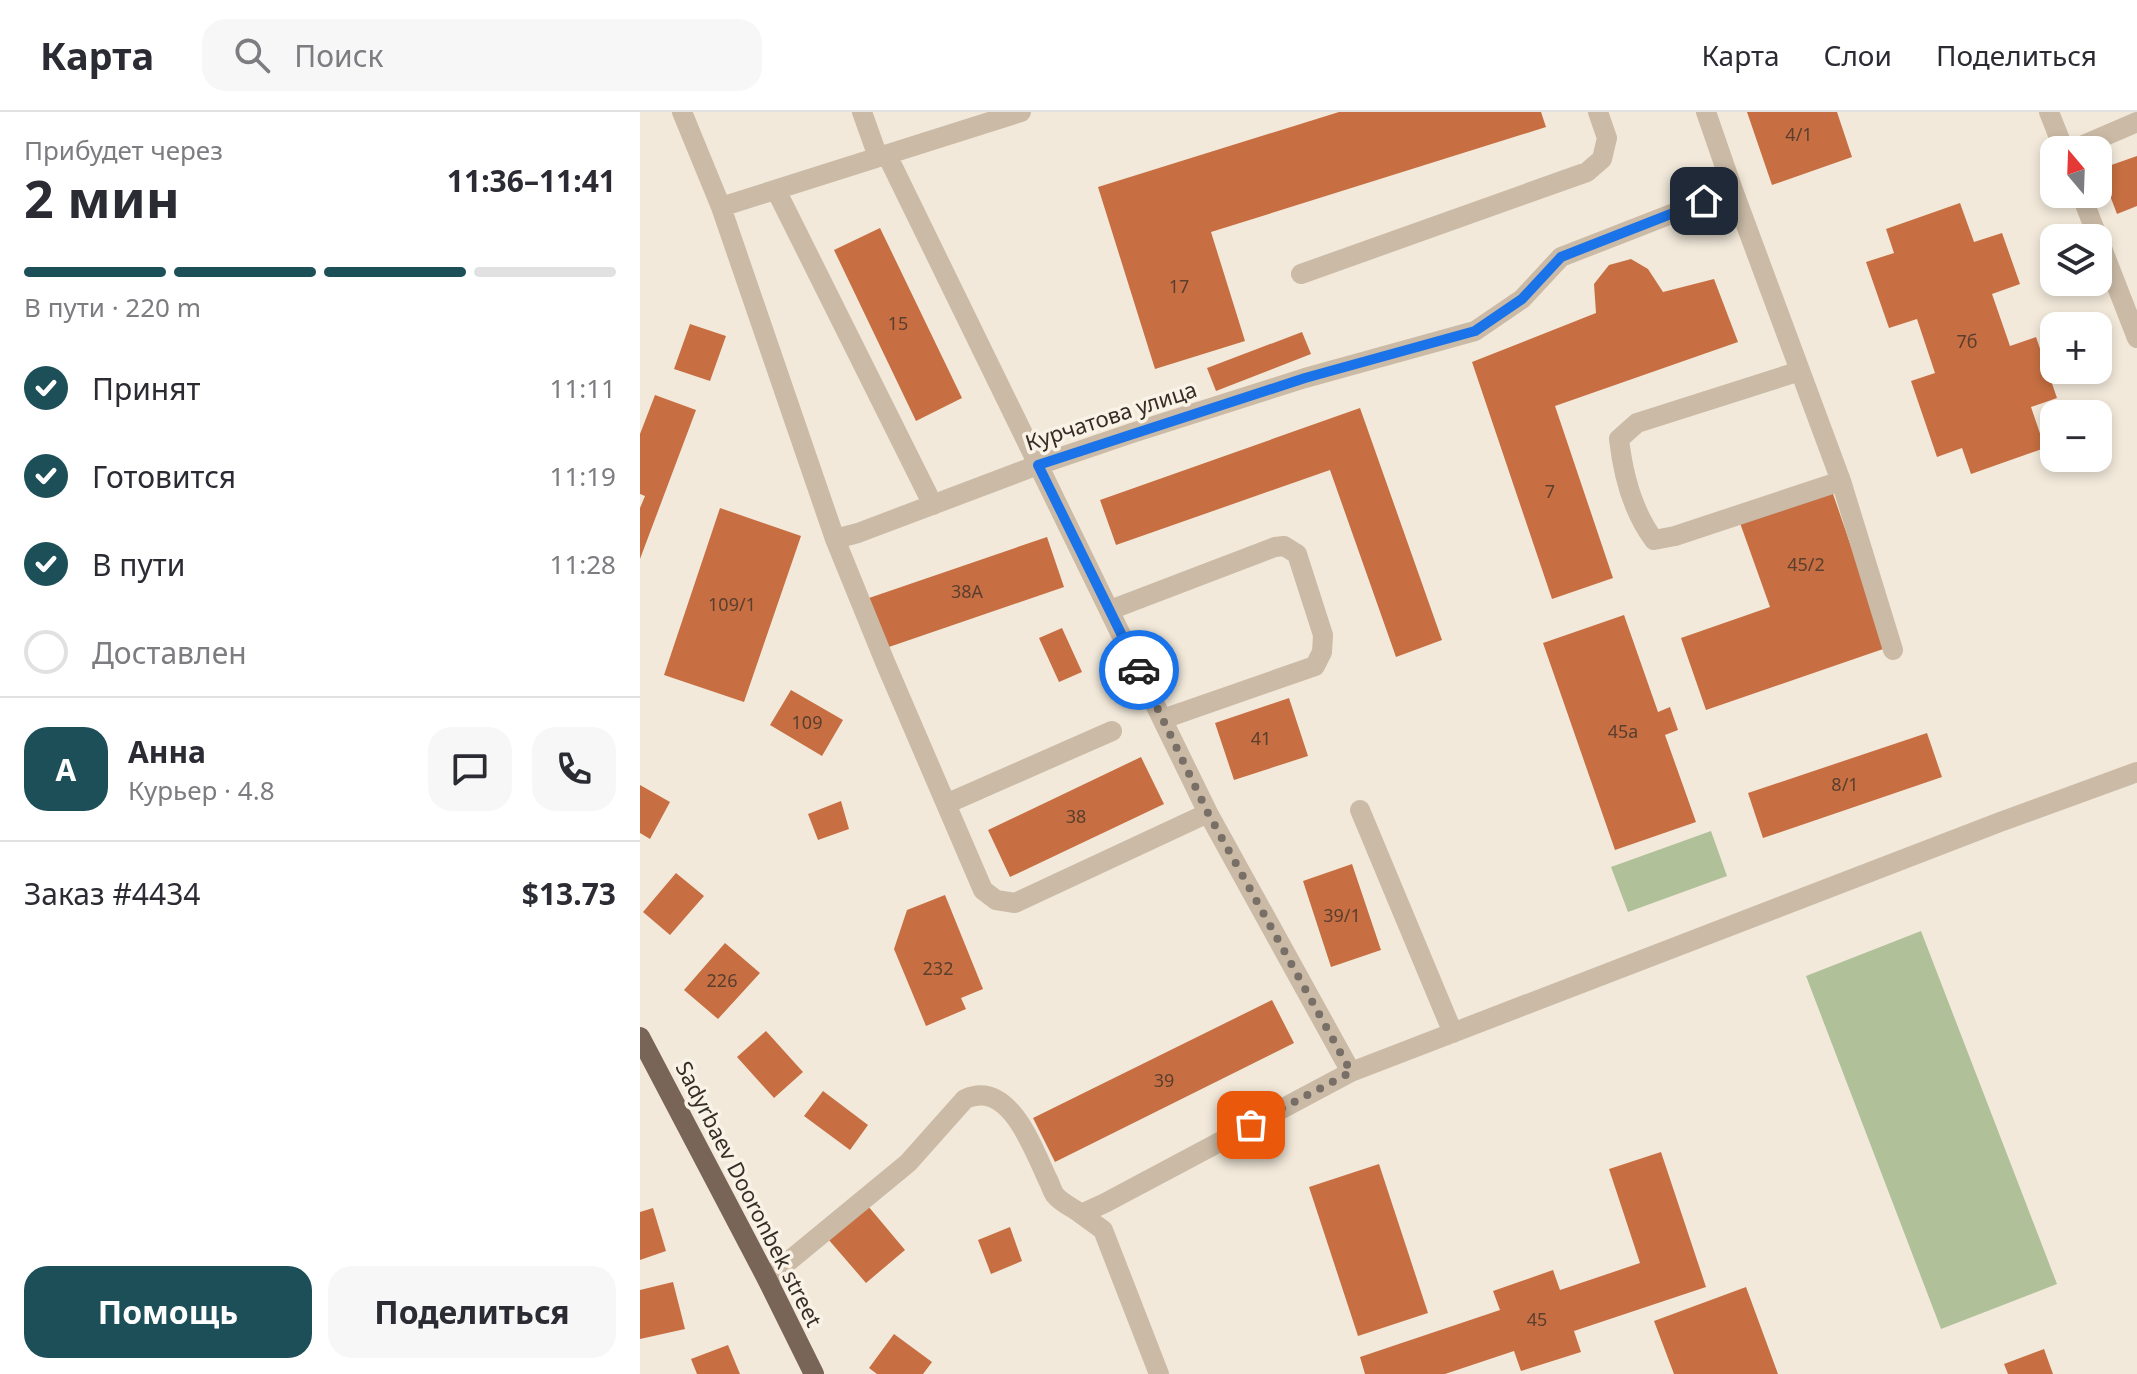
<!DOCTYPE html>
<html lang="ru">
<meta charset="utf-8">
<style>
body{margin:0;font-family:"Noto Sans",sans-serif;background:#f7f7f7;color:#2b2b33;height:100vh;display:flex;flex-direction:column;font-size:30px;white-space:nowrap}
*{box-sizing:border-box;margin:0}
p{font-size:26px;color:#7c7c81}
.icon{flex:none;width:44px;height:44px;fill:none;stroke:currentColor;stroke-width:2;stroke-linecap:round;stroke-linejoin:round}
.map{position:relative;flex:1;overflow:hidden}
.panel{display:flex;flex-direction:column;background:#fff;width:640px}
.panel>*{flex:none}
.needle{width:52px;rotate:341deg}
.buttons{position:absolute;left:1400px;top:24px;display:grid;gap:16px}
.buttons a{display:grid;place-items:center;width:72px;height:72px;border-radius:16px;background:#fff;box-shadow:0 4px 12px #0003;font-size:40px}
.pin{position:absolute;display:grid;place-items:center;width:68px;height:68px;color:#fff;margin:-34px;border-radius:16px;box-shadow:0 4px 12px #0006}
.courier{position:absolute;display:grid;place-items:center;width:80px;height:80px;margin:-40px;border:6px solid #1a73e8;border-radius:50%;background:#fff;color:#222;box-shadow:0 2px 10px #0007}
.head em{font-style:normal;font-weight:700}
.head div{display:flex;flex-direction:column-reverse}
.head{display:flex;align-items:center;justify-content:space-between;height:136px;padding:0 24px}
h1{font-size:52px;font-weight:700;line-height:60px}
.bar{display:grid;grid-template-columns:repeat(4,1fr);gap:12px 8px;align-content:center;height:96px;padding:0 24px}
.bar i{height:10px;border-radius:6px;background:#e1e1e2}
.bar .on{background:#1c4f58}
.bar p{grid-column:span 4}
.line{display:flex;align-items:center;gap:20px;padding:0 24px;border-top:2px solid #e1e1e2}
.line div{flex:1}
.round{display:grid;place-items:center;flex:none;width:84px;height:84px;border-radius:24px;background:#f7f7f7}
ol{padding:0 24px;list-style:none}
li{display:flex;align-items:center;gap:24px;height:88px}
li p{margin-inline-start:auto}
li .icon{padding:8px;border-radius:50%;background:#1c4f58;color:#fff;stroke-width:4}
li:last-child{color:#7c7c81}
li i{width:44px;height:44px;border:4px solid #e1e1e2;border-radius:50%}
.button{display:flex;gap:16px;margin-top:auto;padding:16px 24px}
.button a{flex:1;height:92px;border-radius:24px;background:#1c4f58;color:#fff;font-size:32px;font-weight:700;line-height:92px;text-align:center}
.button a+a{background:#f7f7f7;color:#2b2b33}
header{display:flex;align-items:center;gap:48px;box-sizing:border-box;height:112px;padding:0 40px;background:#fff;border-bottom:2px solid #e1e1e2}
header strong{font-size:38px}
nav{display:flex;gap:44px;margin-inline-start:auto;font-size:28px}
.search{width:560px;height:72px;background:#f7f7f7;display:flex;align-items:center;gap:20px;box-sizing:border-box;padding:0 28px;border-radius:24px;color:#7c7c81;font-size:30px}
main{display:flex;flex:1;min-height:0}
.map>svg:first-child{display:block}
.green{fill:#b0c19a}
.building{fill:#c76f42}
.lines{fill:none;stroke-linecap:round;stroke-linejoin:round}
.minor{stroke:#cabaa6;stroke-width:20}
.major{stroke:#786558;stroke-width:20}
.done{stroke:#786f66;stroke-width:8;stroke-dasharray:0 14.4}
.route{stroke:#1a73e8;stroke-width:10}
.labels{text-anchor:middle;stroke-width:7;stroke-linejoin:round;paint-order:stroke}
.number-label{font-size:18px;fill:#5a3e2e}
.street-label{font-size:22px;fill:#362d27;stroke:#f9f2e6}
</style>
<header>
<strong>Карта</strong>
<div class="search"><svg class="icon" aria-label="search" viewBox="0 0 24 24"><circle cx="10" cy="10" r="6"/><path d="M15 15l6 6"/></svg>Поиск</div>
<nav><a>Карта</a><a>Слои</a><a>Поделиться</a></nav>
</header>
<main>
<section class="panel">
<div class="head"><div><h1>2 мин</h1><p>Прибудет через</p></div><em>11:36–11:41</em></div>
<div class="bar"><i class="on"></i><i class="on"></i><i class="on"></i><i></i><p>В пути · 220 m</p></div>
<ol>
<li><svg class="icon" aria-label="check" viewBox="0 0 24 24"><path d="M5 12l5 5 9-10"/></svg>Принят<p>11:11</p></li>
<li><svg class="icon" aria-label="check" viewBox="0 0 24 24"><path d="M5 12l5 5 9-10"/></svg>Готовится<p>11:19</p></li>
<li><svg class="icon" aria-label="check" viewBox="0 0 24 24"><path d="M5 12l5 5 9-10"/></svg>В пути<p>11:28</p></li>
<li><i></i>Доставлен</li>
</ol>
<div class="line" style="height:144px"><b class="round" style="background:#1c4f58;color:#fff">А</b><div><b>Анна</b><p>Курьер · 4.8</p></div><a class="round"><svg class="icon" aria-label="chat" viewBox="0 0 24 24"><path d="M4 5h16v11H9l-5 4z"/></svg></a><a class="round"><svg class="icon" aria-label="phone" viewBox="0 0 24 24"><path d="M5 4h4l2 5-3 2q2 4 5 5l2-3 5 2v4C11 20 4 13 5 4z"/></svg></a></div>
<div class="line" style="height:104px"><div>Заказ #4434</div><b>$13.73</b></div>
<div class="button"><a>Помощь</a><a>Поделиться</a></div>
</section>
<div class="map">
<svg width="1497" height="1262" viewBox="0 0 1497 1262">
<rect width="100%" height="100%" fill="#f2e9da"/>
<!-- green -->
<path class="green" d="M1071 719 1087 764 988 800 971 755Z
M1281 819 1417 1172 1301 1217 1166 864Z"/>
<!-- building -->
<path class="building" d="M699 0H901L906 15 571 120 605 229 515 257 458 75Z
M1107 0H1197L1212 45 1132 73Z
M1497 44V94L1477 102 1460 57Z
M1320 91 1334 130 1362 121 1380 172 1352 182 1370 234 1396 225 1417 286 1391 295 1405 336 1331 362 1322 336 1297 345 1271 269 1295 261 1277 207 1249 216 1226 150 1254 141 1246 117Z
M240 116 322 286 276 309 194 138Z
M991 147 1008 157 1023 180 1074 167 1098 230 915 294 973 466 912 487 832 250 956 201 954 172 969 153Z
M50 212 86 224 70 269 34 257Z
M662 220 671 242 576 279 567 256Z
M15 283 56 298 0 447V396L5 384 0 382V322Z
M720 296 802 528 756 545 690 358 476 433 460 388Z
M1192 379 1246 536 1066 598 1041 526 1130 495 1100 411Z
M80 396 161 424 104 590 24 563Z
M407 425 424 475 246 536 229 486Z
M984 503 1018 600 1030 595 1038 618 1025 623 1056 710 975 738 903 531Z
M422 516 442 560 419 570 399 526Z
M151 578 203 608 182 644 130 613Z
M649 586 668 644 594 668 575 611Z
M1287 621 1302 665 1123 726 1108 681Z
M501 645 524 692 370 765 348 718Z
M0 673 30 690 10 727 0 721Z
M201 689 209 717 178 728 168 702Z
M712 752 741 838 691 855 663 769Z
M36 761 64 784 30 823 3 800Z
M305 783 343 877 321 886 326 897 286 914 254 837 267 798Z
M85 831 120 861 78 907 44 878Z
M632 888 654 931 415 1050 393 1006Z
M126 919 163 960 134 986 97 945Z
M183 979 228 1013 210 1038 164 1004Z
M1021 1040 1066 1175 934 1219 941 1240 881 1259 874 1239 805 1262H725L720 1245 860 1198 853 1179 913 1158 920 1178 1000 1151 969 1057Z
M739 1052 788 1201 718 1224 669 1075Z
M228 1094 265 1138 226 1171 188 1127Z
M13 1096 26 1139 0 1148V1100Z
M370 1115 382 1149 351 1162 338 1128Z
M33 1170 45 1217 0 1227V1178Z
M1106 1175 1138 1262H1034L1014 1209Z
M254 1222 292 1250 283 1262H237L229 1256Z
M88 1233 100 1262H57L51 1247Z
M1404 1237 1413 1262H1368L1364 1252Z"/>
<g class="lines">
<!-- minor -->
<path class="minor" d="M42 0 81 95 195 427 218 421 398 353 492 321 665 266 835 219 882 187 921 145 1093 78 1066 0
M222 0 238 45
M1409 0 1424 38
M1432 38 1497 10
M247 43 568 701 711 960
M136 78 293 393
M1093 78 1201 369 1035 424 1014 428C993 400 983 362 979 327L997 311 1160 259
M1441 82 1458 126
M81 95 381 0
M1458 126 1497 226
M661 162 947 60 962 47 967 26 958 0
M1201 369 1253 538
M195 427 245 550 343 778 356 788 375 791 568 701
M470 498 635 435 644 434 657 442 683 523 682 540 675 554 523 607
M306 692 472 619
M720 698 813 921
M127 1167 268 1051 325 987C369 967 393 1036 407 1066 410 1071 412 1079 415 1083 421 1091 434 1096 441 1102
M519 1262 463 1118 441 1102 465 1091 711 960 1360 710 1497 660"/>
<!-- major -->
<path class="major" d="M0 925 127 1167 174 1262"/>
</g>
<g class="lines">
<!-- done -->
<path class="done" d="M499 558 568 701 711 960 611 1013"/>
<!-- route -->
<path class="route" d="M499 558 398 353 665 266 835 219 882 187 921 145 1064 89"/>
</g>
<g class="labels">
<!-- number labels -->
<g class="number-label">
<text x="1159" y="29">4/1</text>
<text x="539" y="181">17</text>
<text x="258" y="218">15</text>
<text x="1327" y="236">7б</text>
<text x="910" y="386">7</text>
<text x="1166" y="459">45/2</text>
<text x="327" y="486">38A</text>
<text x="92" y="499">109/1</text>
<text x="167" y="617">109</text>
<text x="983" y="626">45а</text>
<text x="621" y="633">41</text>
<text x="1205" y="679">8/1</text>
<text x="436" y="711">38</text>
<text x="702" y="810">39/1</text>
<text x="298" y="863">232</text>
<text x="82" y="875">226</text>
<text x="524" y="975">39</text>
<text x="897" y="1214">45</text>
</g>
<!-- street labels -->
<g class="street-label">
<text transform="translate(471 304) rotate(-18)" y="8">Курчатова улица</text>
<text transform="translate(109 1082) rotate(63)" y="8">Sadyrbaev Dooronbek street</text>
</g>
</g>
</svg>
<div class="buttons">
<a><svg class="needle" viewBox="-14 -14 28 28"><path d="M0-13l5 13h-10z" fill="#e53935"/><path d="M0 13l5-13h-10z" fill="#7c7c81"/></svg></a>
<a><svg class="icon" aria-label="layers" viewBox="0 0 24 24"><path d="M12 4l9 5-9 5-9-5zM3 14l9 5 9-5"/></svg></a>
<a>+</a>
<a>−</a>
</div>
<div class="pin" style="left:611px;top:1013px;background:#ea580c"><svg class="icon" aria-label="bag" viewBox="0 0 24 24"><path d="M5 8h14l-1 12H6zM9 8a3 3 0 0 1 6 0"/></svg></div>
<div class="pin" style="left:1064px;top:89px;background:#1f2937"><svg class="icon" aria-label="home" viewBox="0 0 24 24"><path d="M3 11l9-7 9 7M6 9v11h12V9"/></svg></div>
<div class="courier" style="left:499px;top:558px"><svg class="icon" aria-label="car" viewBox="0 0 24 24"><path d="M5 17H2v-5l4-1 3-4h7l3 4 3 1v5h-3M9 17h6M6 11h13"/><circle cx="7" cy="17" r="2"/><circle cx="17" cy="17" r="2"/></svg></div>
</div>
</main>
